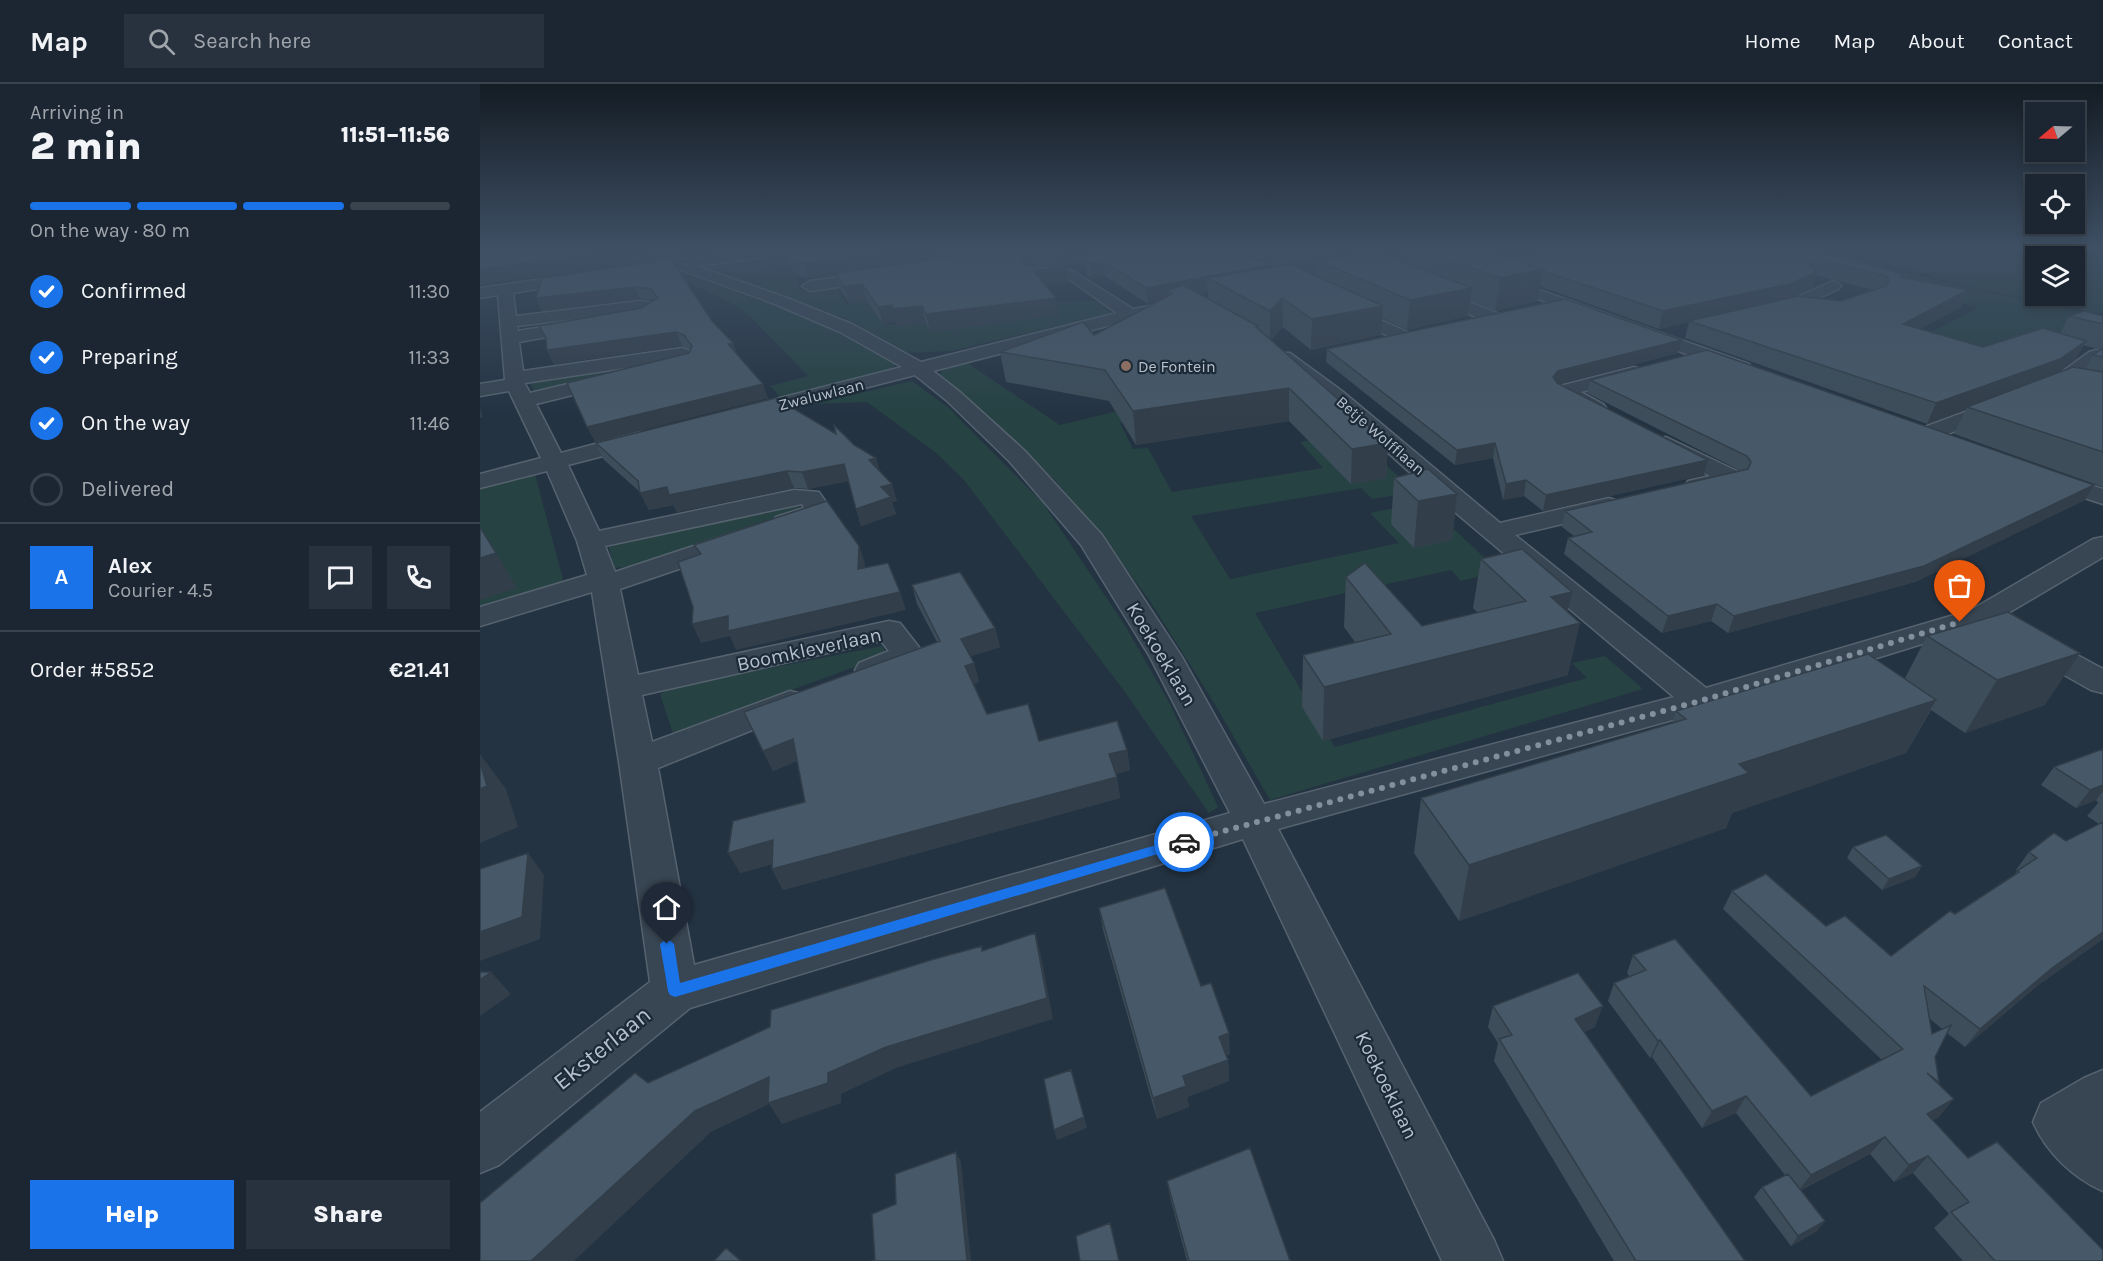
<!DOCTYPE html>
<meta charset="utf-8">
<style>
body{margin:0;font-family:Karla,sans-serif;background:#28323e;color:#f1f3f6;height:100vh;display:flex;flex-direction:column;font-size:22px;white-space:nowrap}
*{box-sizing:border-box;margin:0}
p{font-size:20px;color:#a0a5ac}
.icon{flex:none;width:33px;height:33px;fill:none;stroke:currentColor;stroke-width:2;stroke-linecap:round;stroke-linejoin:round}
.map{position:relative;flex:1;overflow:hidden}
.panel{display:flex;flex-direction:column;background:#1b2632;width:480px}
.panel>*{flex:none}
.needle{width:39px;rotate:251deg}
.fabs{position:absolute;left:1545px;top:18px;display:grid;gap:12px}
.fabs a{display:grid;place-items:center;width:60px;height:60px;border-radius:0px;background:#1b2632;box-shadow:0 3px 9px #0003,0 0 0 2px #39434d;font-size:30px}
.pin{position:absolute;display:grid;place-items:center;width:51px;height:51px;color:#fff;margin:-62px -26px;border-radius:50% 50% 50% 0;rotate:-45deg;box-shadow:0 0 6px #0007}
.pin .icon{rotate:45deg}
.courier{position:absolute;display:grid;place-items:center;width:60px;height:60px;margin:-30px;border:4px solid #1a73e8;border-radius:50%;background:#fff;color:#222;box-shadow:0 2px 8px #0007}
.headline em{font-style:normal;font-weight:800}
.headline div{display:flex;flex-direction:column-reverse}
.headline{display:flex;align-items:center;justify-content:space-between;height:102px;padding:0 30px}
h1{font-size:39px;font-weight:800;line-height:45px}
.bar{display:grid;grid-template-columns:repeat(4,1fr);gap:9px 6px;align-content:center;height:72px;padding:0 30px}
.bar i{height:8px;border-radius:4px;background:#39434d}
.bar .on{background:#1a73e8}
.bar p{grid-column:span 4}
.line{display:flex;align-items:center;gap:15px;padding:0 30px;border-top:2px solid #39434d}
.line div{flex:1}
.round{display:grid;place-items:center;flex:none;width:63px;height:63px;border-radius:0px;background:#28323e}
ol{padding:0 30px;list-style:none}
li{display:flex;align-items:center;gap:18px;height:66px}
li p{margin-inline-start:auto}
li .icon{padding:6px;border-radius:50%;background:#1a73e8;color:#fff;stroke-width:4}
li:last-child{color:#a0a5ac}
li i{width:33px;height:33px;border:3px solid #39434d;border-radius:50%}
.action{display:flex;gap:12px;margin-top:auto;padding:12px 30px}
.action a{flex:1;height:69px;border-radius:0px;background:#1a73e8;color:#fff;font-size:24px;font-weight:800;line-height:69px;text-align:center}
.action a+a{background:#28323e;color:#f1f3f6}
header{display:flex;align-items:center;gap:36px;box-sizing:border-box;height:84px;padding:0 30px;background:#1b2632;border-bottom:2px solid #39434d}
header strong{font-size:28px}
nav{display:flex;gap:33px;margin-inline-start:auto;font-size:21px}
.search{width:420px;height:54px;background:#28323e;display:flex;align-items:center;gap:15px;box-sizing:border-box;padding:0 21px;border-radius:0px;color:#a0a5ac;font-size:22px}
main{display:flex;flex:1;min-height:0}
.map>svg:first-child{display:block}
.green{fill:#264243;fill-rule:evenodd}
.lines{fill:none;stroke-linecap:round;stroke-linejoin:round}
.minor-casing{stroke:#56636f;stroke-width:3}
.minor{fill:#384552;fill-rule:evenodd}
.wall{fill:#3d4d59;fill-rule:evenodd}
.shaded-wall{fill:#323e49}
.building{fill:#475968;stroke:#323e49;stroke-width:1.5}
.route{fill:#1a73e8}
.done{stroke:#828f9c;stroke-width:6;stroke-dasharray:0 10.8}
.education-dot{fill:#8d6e63;stroke:#1d2a37;stroke-width:2}
.labels{text-anchor:middle;stroke-width:4.5;stroke-linejoin:round;paint-order:stroke}
.far-poi-label{font-size:16px;fill:#b5c0cc;stroke:#1d2a37;text-anchor:start}
.far-street-label{font-size:16px;fill:#b5c0cc;stroke:#1d2a37}
.street-label{font-size:20px;fill:#b5c0cc;stroke:#1d2a37}
.near-street-label{font-size:24px;fill:#b5c0cc;stroke:#1d2a37}
</style>
<header>
<strong>Map</strong>
<div class="search"><svg class="icon" aria-label="search" viewBox="0 0 24 24"><circle cx="10" cy="10" r="6"/><path d="M15 15l6 6"/></svg>Search here</div>
<nav><a>Home</a><a>Map</a><a>About</a><a>Contact</a></nav>
</header>
<main>
<section class="panel">
<div class="headline"><div><h1>2 min</h1><p>Arriving in</p></div><em>11:51–11:56</em></div>
<div class="bar"><i class="on"></i><i class="on"></i><i class="on"></i><i></i><p>On the way · 80 m</p></div>
<ol>
<li><svg class="icon" aria-label="check" viewBox="0 0 24 24"><path d="M5 12l5 5 9-10"/></svg>Confirmed<p>11:30</p></li>
<li><svg class="icon" aria-label="check" viewBox="0 0 24 24"><path d="M5 12l5 5 9-10"/></svg>Preparing<p>11:33</p></li>
<li><svg class="icon" aria-label="check" viewBox="0 0 24 24"><path d="M5 12l5 5 9-10"/></svg>On the way<p>11:46</p></li>
<li><i></i>Delivered</li>
</ol>
<div class="line" style="height:108px"><b class="round" style="background:#1a73e8;color:#fff">A</b><div><b>Alex</b><p>Courier · 4.5</p></div><a class="round"><svg class="icon" aria-label="chat" viewBox="0 0 24 24"><path d="M4 5h16v11H9l-5 4z"/></svg></a><a class="round"><svg class="icon" aria-label="phone" viewBox="0 0 24 24"><path d="M5 4h4l2 5-3 2q2 4 5 5l2-3 5 2v4C11 20 4 13 5 4z"/></svg></a></div>
<div class="line" style="height:78px"><div>Order #5852</div><b>€21.41</b></div>
<div class="action"><a>Help</a><a>Share</a></div>
</section>
<div class="map">
<svg width="1623" height="1177" viewBox="0 0 1623 1177">
<rect width="100%" height="100%" fill="#243342"/>
<!-- green -->
<path class="green" d="M1287 166H1338L1493 205 1623 232 1574 265 1599 272 1561 297 1430 258 1491 228 1497 223 1341 184 1314 195 1337 202 1303 219Z
M1363 166H1623V230L1489 203 1453 193V190L1435 188ZM1556 172H1594V212H1556Z
M284 173 292 188 311 186 322 206 356 202 366 220 391 216 406 241 573 218 616 217 632 229 472 267 428 269 367 235 218 181Z
M215 194 320 231 350 245 415 280 413 284 403 290 303 316 290 302 328 292 269 231 254 220 200 195Z
M199 273 66 307 54 308 50 297Z
M484 277 580 341 654 323 662 335 640 339 653 365 668 364 692 408 843 384 820 358 872 349 935 408 892 415 881 404 711 432 750 495 919 459 890 429 945 418 1006 475 1024 486 981 497 971 486 775 529 855 663 1107 594 1092 579 1125 572 1163 605 790 716 733 617 668 514 622 453 574 395 499 325 460 293 462 285Z
M432 297 469 324 563 419 646 543 690 620 738 723 729 729 645 608 484 396 455 368 387 318 332 320Z
M54 387 84 499 0 525V402Z
M314 421 321 424 315 430 155 482 134 484 129 463Z
M402 562 405 567 391 577 193 649 180 610 195 603Z"/>
<g class="lines">
<!-- minor casing -->
<g class="minor-casing">
<path id="minor" d="M152 166H172L200 176 278 166H319L312 170 216 182 307 214 372 240 441 278 637 229 586 193 584 190 586 187 591 186 653 225 697 217 703 219 705 222 703 225 651 236 453 287 480 308 545 367 622 451 702 573 784 720 1194 613 957 413 848 315 796 277 794 273 796 269H810L862 307 1020 439 1129 414 1138 417 1142 422 1138 427 1035 451 1226 604 1491 526 1613 455 1623 453V473L1513 538 1232 625 798 745 1014 1156 1023 1177H962L763 755 210 924 19 1081 0 1089V1028L170 898 139 678 112 508 0 542V523L107 491 97 457 67 387 0 404V390L61 374 29 307 0 312V300L25 296 18 211 0 214V204L105 189 112 193 110 196 33 209 36 232 160 217 176 219 181 226 166 235 39 258 43 287 202 264 208 266 216 277 214 281 56 320 81 369 161 348 169 350 172 355 169 360 88 381 119 447 314 406 339 408 352 427 348 432 305 447 296 445 292 439 296 433 324 424 322 420 125 462 135 488 259 447 269 449 272 455 269 461 140 505 158 591 409 537 420 539 445 571C435 586 397 598 379 593L375 586 379 579 409 567 401 557 162 611 172 658 310 607 322 610 327 618 322 626 178 684 214 881 750 729 670 573 601 461 529 377 466 316 435 291 260 336 253 334 249 330 253 326 422 283 360 248 295 220 154 169ZM145 229 38 247 37 242ZM171 280 50 309 45 300V299Z
M450 166H465L480 180 475 186 470 187 330 207 322 202 330 197 464 179Z
M1017 191 1269 280 1272 284 1269 288H1255L1012 198 1010 195Z
M1353 197 1358 199 1361 202 1358 205 1317 225 1288 232 1280 227 1282 224 1306 218Z
M947 202 1022 231 1024 235 1022 239H1010L942 210 939 207Z
M861 218 932 250 935 254 932 258H920L855 226 853 223Z
M1616 266 1623 268V276L1585 304 1455 355 1447 357 1439 355 1436 350 1439 345 1571 296 1609 268Z
M1154 283 1161 285 1164 289 1161 293 1101 308 1123 320 1126 324 1123 328C1107 332 1090 319 1076 311L1073 307 1076 303Z
M1186 353 1261 389 1264 394 1261 399C1244 403 1225 411 1208 407L1205 402 1208 397 1230 392 1178 365 1175 360 1178 355Z
M1568 387 1623 405V420L1559 399 1556 394 1559 389Z
M1551 550 1562 552 1623 585V609L1611 606 1540 566 1535 559 1540 552Z
M1623 986V1107C1593 1094 1566 1068 1553 1038L1561 1019 1604 994Z"/>
</g>
<!-- minor -->
<use href="#minor" class="minor"/>
</g>
<!-- wall -->
<path class="wall" d="M178 166H238L199 174Z
M281 166H456L458 175 472 173 473 172 467 166H757L790 183 794 182 764 168V166H1334L1427 191 1426 194 1481 223 1440 245 1503 263 1580 249 1589 232H1623V403L1474 350 1486 325 1447 340 1205 254 1209 238 1179 245 1060 202 1058 217 1015 227 990 217 988 232 927 246 902 234 901 251 831 266 803 243 791 256 908 359 906 394 871 400 809 337 656 361 629 317 526 298 520 268 614 251 676 218 668 220 625 192 612 194 607 191 605 177 586 183 588 198 565 201 579 231 450 248 446 239 417 242 416 238 403 240 387 217 369 219 360 205 356 191 328 194 314 191 312 185 289 188ZM1336 191 1393 206 1361 217 1311 213 1332 203ZM728 208V214L719 210ZM1603 261 1621 266 1613 271 1605 285 1575 290 1596 275Z
M191 175 232 237 288 314 115 358 209 269 211 266 202 262 74 280 67 266 66 257 59 242 161 224 174 216 160 215 62 227 56 214Z
M847 265 1198 269 1079 300 1228 376 1224 391 1063 427 1044 412 1023 416 1013 374 975 381 846 278Z
M1110 296 1614 401 1605 416 1435 498 1248 549 1231 537 1182 549 1084 470 1088 454 1094 452 1082 443 1085 427 1261 387 1107 309Z
M116 359 400 388 417 417 412 418 416 430 381 442 368 397 328 405 314 404 197 428 193 421 169 426 160 408 123 375Z
M914 394 977 410 972 456 934 464 911 440Z
M1001 475 1088 528V591L843 657 822 623 823 571 875 558 864 543 866 493 942 542 998 529 993 524Z
M432 501 515 544 520 563 491 572 494 579 499 598 494 600 507 630 559 657 647 666 650 686 636 690 640 714 303 806 292 785V780L260 789 325 718 317 677 293 687 264 628 457 558 437 520Z
M1447 552 1565 621 1485 649 1451 626 1426 669 1252 729 1246 744 979 837 934 769 941 714 1192 639 1196 627 1425 594Z
M1623 665V855L1557 902 1485 963 1467 949 1455 973 1459 998 1458 1000 1459 1033 1453 1036 1488 1074 1623 1177H1483L1454 1144 1469 1130 1433 1089 1414 1098 1390 1070 1321 1106 1337 1147 1311 1162 1274 1113 1282 1103 1305 1091 1256 1029 1222 1044 1172 973 1170 974 1128 917 1134 899 1150 893 1147 889 1153 871 1331 1012 1402 976 1243 825 1252 807 1346 842 1411 872 1475 830 1534 791 1537 787 1536 786 1549 768 1586 757 1619 740 1607 732 1618 719 1616 716 1596 724 1561 701 1574 683ZM1449 934 1462 945 1452 950Z
M1373 763 1442 782 1435 793 1402 806 1367 774Z
M619 824 721 902 750 970 746 972 748 976 749 997 707 1013 709 1023 677 1035 623 846Z
M1013 922 1115 943 1104 948 1265 1177H1134L1014 977 1018 959 1008 943Z
M687 1097 810 1177H707L691 1117Z"/>
<!-- shaded-wall -->
<path class="shaded-wall" d="M138 166H166L171 177 0 201V185Z
M196 166H238L199 174Z
M429 166H456L459 177 328 194 324 179Z
M592 166H605L607 177 605 176V177L586 183 588 198 556 202 554 187 581 183 580 170Z
M897 166H922L921 176 896 180Z
M1007 166H1087L1000 182Z
M870 168 869 183 836 176V188L814 192V176Z
M307 170 312 185 289 188 284 172Z
M550 170 552 185 543 191 540 175Z
M1337 175 1332 190 1337 188 1332 203 1305 216 1209 237V238L1179 245 1183 227 1328 181Z
M623 177 625 192 612 194 610 179Z
M790 181V196L727 194 728 208 692 215V210L687 207V216L668 220 666 204Z
M1063 185 1058 217 1015 227 1020 194Z
M382 200 387 217 369 219 364 203Z
M155 203 160 215 62 227 56 214Z
M992 204 988 232 927 246 930 216Z
M1488 206 1481 223 1416 258 1423 240Z
M576 214 579 231 450 248 446 230Z
M802 214 803 243 790 257V227Z
M412 221 442 222 446 239 417 242 416 238 403 240 398 223Z
M903 222 901 251 831 266 832 235Z
M196 248 202 262 74 280 67 266Z
M1202 256 1198 269 1075 301 1073 293 1078 287Z
M1606 257 1596 275 1570 294 1487 323 1486 325 1447 340 1456 319Z
M253 259 258 272 248 260Z
M283 300 288 314 115 358 107 343Z
M809 304V337L656 361 653 327Z
M0 324 3 333 0 334Z
M908 359 906 394 871 400 872 365Z
M1015 359 1013 374 975 381 977 366Z
M396 374 401 391 389 376Z
M1228 376 1224 391 1063 427 1066 411Z
M364 380 369 397 328 405 322 388Z
M307 387 314 404 197 428 193 421 169 426 160 409 187 403Z
M1046 396 1044 412 1023 416 1026 400Z
M412 400 417 417 412 418 416 430 381 442 376 425 401 403Z
M1614 401 1605 416 1435 498 1248 549 1254 532Z
M977 410 972 456 934 464 938 417Z
M0 442 37 504 0 516Z
M379 462 385 479 384 503 378 485Z
M420 508 426 526 256 566 250 552 221 559 212 540 248 532Z
M1092 508 1084 543 1100 539 1088 591 843 657 844 603 1071 513Z
M1237 520 1231 537 1182 549 1188 532Z
M515 544 520 563 486 574 481 555Z
M1600 569 1565 621 1485 649 1517 596Z
M494 579 499 598 491 601 485 582Z
M1456 616 1426 669 1252 729 1246 744 979 837 989 781 1259 680Z
M313 655 322 675 293 687 283 667Z
M647 666 650 686 633 691 629 670Z
M0 670 26 705 38 743 0 759Z
M637 693 640 714 303 806 292 785Z
M1623 701V707L1616 716 1596 724 1610 706Z
M293 756 303 777 260 789 248 769Z
M48 769 64 791 60 855 0 877V848Z
M1442 782 1435 793 1402 806 1409 795Z
M1623 848V855L1557 902 1485 963 1500 945 1572 884Z
M555 849 561 871 573 935 416 984 361 1010V1019L302 1040 289 1020 231 1048 94 1177H51L215 1027 289 993 348 989Z
M11 888 31 910 0 932V896Z
M1123 922 1115 943 1087 956 1095 935Z
M749 949 750 970 741 974 739 953Z
M1180 956 1172 973 1170 974 1178 957Z
M748 976 749 997 707 1013 709 1023 677 1035 673 1014 703 992Z
M591 986 607 1044 577 1056 574 1046Z
M1266 1012 1256 1029 1222 1044 1232 1027Z
M1474 1015 1459 1033 1432 1047 1447 1030Z
M1405 1053 1390 1070 1318 1107 1331 1091Z
M476 1068 481 1078 491 1177H487Z
M1448 1072 1433 1089 1414 1098 1429 1081Z
M1345 1137 1337 1147 1311 1162 1318 1152Z"/>
<!-- building -->
<path class="building" d="M0 166H138L0 185Z
M281 166H429L324 179 310 176 307 170 284 172Z
M478 166H592L580 170H550L540 175 544 181 586 182 554 187 576 214 446 230 442 222 412 225V221L398 223 382 200 364 203 356 189 472 173Z
M616 166H757L790 181 666 204 623 177 610 179 605 176 617 168Z
M791 166H864L870 168 814 176Z
M942 166H1004L1063 185 1020 194Z
M1076 166H1334L1427 191 1420 193 1488 206 1423 240 1503 263 1563 244 1606 257 1580 275 1456 319 1209 237 1318 212 1361 217 1406 202 1409 196 1406 192 1337 175 1328 181 1337 188 1310 200 1183 227 1063 187V185L1029 174Z
M895 167 992 204 930 216 836 176Z
M191 175 232 237 253 259 248 260 283 300 107 343 87 299 209 269 212 262 204 251 196 248 67 266 66 254 59 242 161 224 178 214 171 205 155 203 56 214 62 194Z
M810 180 903 222 832 235 802 214 790 227 727 194Z
M703 201 778 242 776 243 908 359 872 365 809 304 653 327 625 286 520 268 603 238 614 251 692 210 687 207Z
M1085 215 1202 256 1078 287 1073 293 1077 299 1228 376 1066 411 1046 396 1026 400 1015 359 977 366 847 265Z
M1604 227 1623 232V240L1589 232Z
M1623 264V273L1613 271Z
M1227 266 1614 401 1444 482 1254 532 1237 520 1188 532 1088 454 1112 448 1085 427 1268 385 1271 378 1267 372 1110 296Z
M1593 283 1623 288V368L1487 323Z
M296 314 356 350 354 341 374 361 396 374 389 376 412 400 401 403 411 413 376 425 364 380 322 388 307 387 189 411 187 403 160 409 158 397 116 359Z
M948 385 977 410 938 417 914 394Z
M347 417 379 462 378 485 408 479 420 508 248 547V532L212 540 213 523 198 478 221 470 214 461Z
M0 443 16 469 0 474Z
M1042 465 1092 508 1071 513 1100 539 844 603 823 571 911 550 866 493 885 479 942 542 1046 517 1001 475Z
M480 488 515 544 481 555 494 579 485 582 507 630 548 620 559 657 637 637 647 666 629 670 637 693 292 785 293 756 248 769 253 737 325 718 313 655 283 667 264 628 460 557 432 501Z
M1528 528 1600 569 1517 596 1447 552Z
M1388 570 1456 616 1259 680 1269 689 989 781 941 714 1206 635 1196 627Z
M1623 665V701L1610 706 1574 683Z
M0 678 7 702 0 705Z
M1623 738V848L1572 884 1500 945 1444 902 1452 950 1471 941 1455 973 1459 998 1447 989 1474 1015 1447 1030 1488 1074 1517 1058 1623 1166V1177H1515L1471 1128 1489 1118 1448 1072 1429 1081 1405 1053 1331 1091 1266 1012 1232 1027 1180 956 1178 957 1134 899 1166 886 1153 871 1195 855 1331 1012 1423 965 1252 807 1286 790 1346 842 1365 832 1411 872 1470 827 1475 830 1539 788 1537 787 1557 774 1549 768 1574 749 1586 757Z
M1406 751 1442 782 1409 795 1373 763Z
M48 769 42 833 0 848V785Z
M685 804 721 902 731 899 749 949 739 953 748 976 703 992 706 1002 673 1014 619 824Z
M555 849 567 914 406 963 348 989V999L288 1019 289 993 215 1027 51 1177H0V1119L155 989 168 999 290 943 291 926 451 876 502 862V867Z
M0 888H11L0 896Z
M1098 889 1123 922 1095 935 1265 1177H1156L1019 955 1032 951 1013 922Z
M591 986 604 1033 574 1046 564 995Z
M770 1064 810 1177H709L687 1097Z
M476 1068 487 1177H391L395 1176 392 1130 416 1120 415 1090Z
M1308 1090 1345 1137 1318 1152 1282 1103Z
M630 1139 639 1177H600L596 1152Z
M246 1164 261 1177H234Z"/>
<!-- sky -->
<linearGradient id="sky" x2="0" y2="1"><stop stop-color="#141c24"/><stop offset="0.5" stop-color="#3f5065"/><stop offset="1" stop-color="#3f5065" stop-opacity="0"/></linearGradient>
<rect width="1623" height="331" fill="url(#sky)"/>
<!-- route -->
<path class="route" d="M704 753 708 754V761L195 913 190 911 188 907 180 860 187 854 194 860 200 899Z"/>
<g class="lines">
<!-- done -->
<path class="done" d="M704 758 1220 617 1480 538"/>
</g>
<!-- markers -->
<circle class="education-dot" cx="646" cy="282" r="6"/>
<g class="labels">
<!-- far-poi labels -->
<g class="far-poi-label">
<text x="658" y="288">De Fontein</text>
</g>
<!-- far-street labels -->
<g class="far-street-label">
<text transform="translate(341 310) rotate(-14)" y="6">Zwaluwlaan</text>
<text transform="translate(901 351) rotate(41)" y="6">Betje Wolfflaan</text>
</g>
<!-- street labels -->
<g class="street-label">
<text transform="translate(329 565) rotate(-12)" y="7">Boomkleverlaan</text>
<text transform="translate(682 570) rotate(59)" y="7">Koekoeklaan</text>
<text transform="translate(907 1001) rotate(64)" y="7">Koekoeklaan</text>
</g>
<!-- near-street labels -->
<g class="near-street-label">
<text transform="translate(122 964) rotate(-39)" y="8">Eksterlaan</text>
</g>
</g>
</svg>
<div class="fabs">
<a><svg class="needle" viewBox="-14 -14 28 28"><path d="M0-13l5 13h-10z" fill="#e53935"/><path d="M0 13l5-13h-10z" fill="#a0a5ac"/></svg></a>
<a><svg class="icon" aria-label="locate" viewBox="0 0 24 24"><circle cx="12" cy="12" r="6"/><path d="M12 2v4M12 18v4M2 12h4M18 12h4"/></svg></a>
<a><svg class="icon" aria-label="layers" viewBox="0 0 24 24"><path d="M12 4l9 5-9 5-9-5zM3 14l9 5 9-5"/></svg></a>
</div>
<div class="pin" style="left:1480px;top:538px;background:#ea580c"><svg class="icon" aria-label="bag" viewBox="0 0 24 24"><path d="M5 8h14l-1 12H6zM9 8a3 3 0 0 1 6 0"/></svg></div>
<div class="pin" style="left:187px;top:860px;background:#1f2937"><svg class="icon" aria-label="home" viewBox="0 0 24 24"><path d="M3 11l9-7 9 7M6 9v11h12V9"/></svg></div>
<div class="courier" style="left:704px;top:758px"><svg class="icon" aria-label="car" viewBox="0 0 24 24"><path d="M5 17H2v-5l4-1 3-4h7l3 4 3 1v5h-3M9 17h6M6 11h13"/><circle cx="7" cy="17" r="2"/><circle cx="17" cy="17" r="2"/></svg></div>
</div>
</main>
